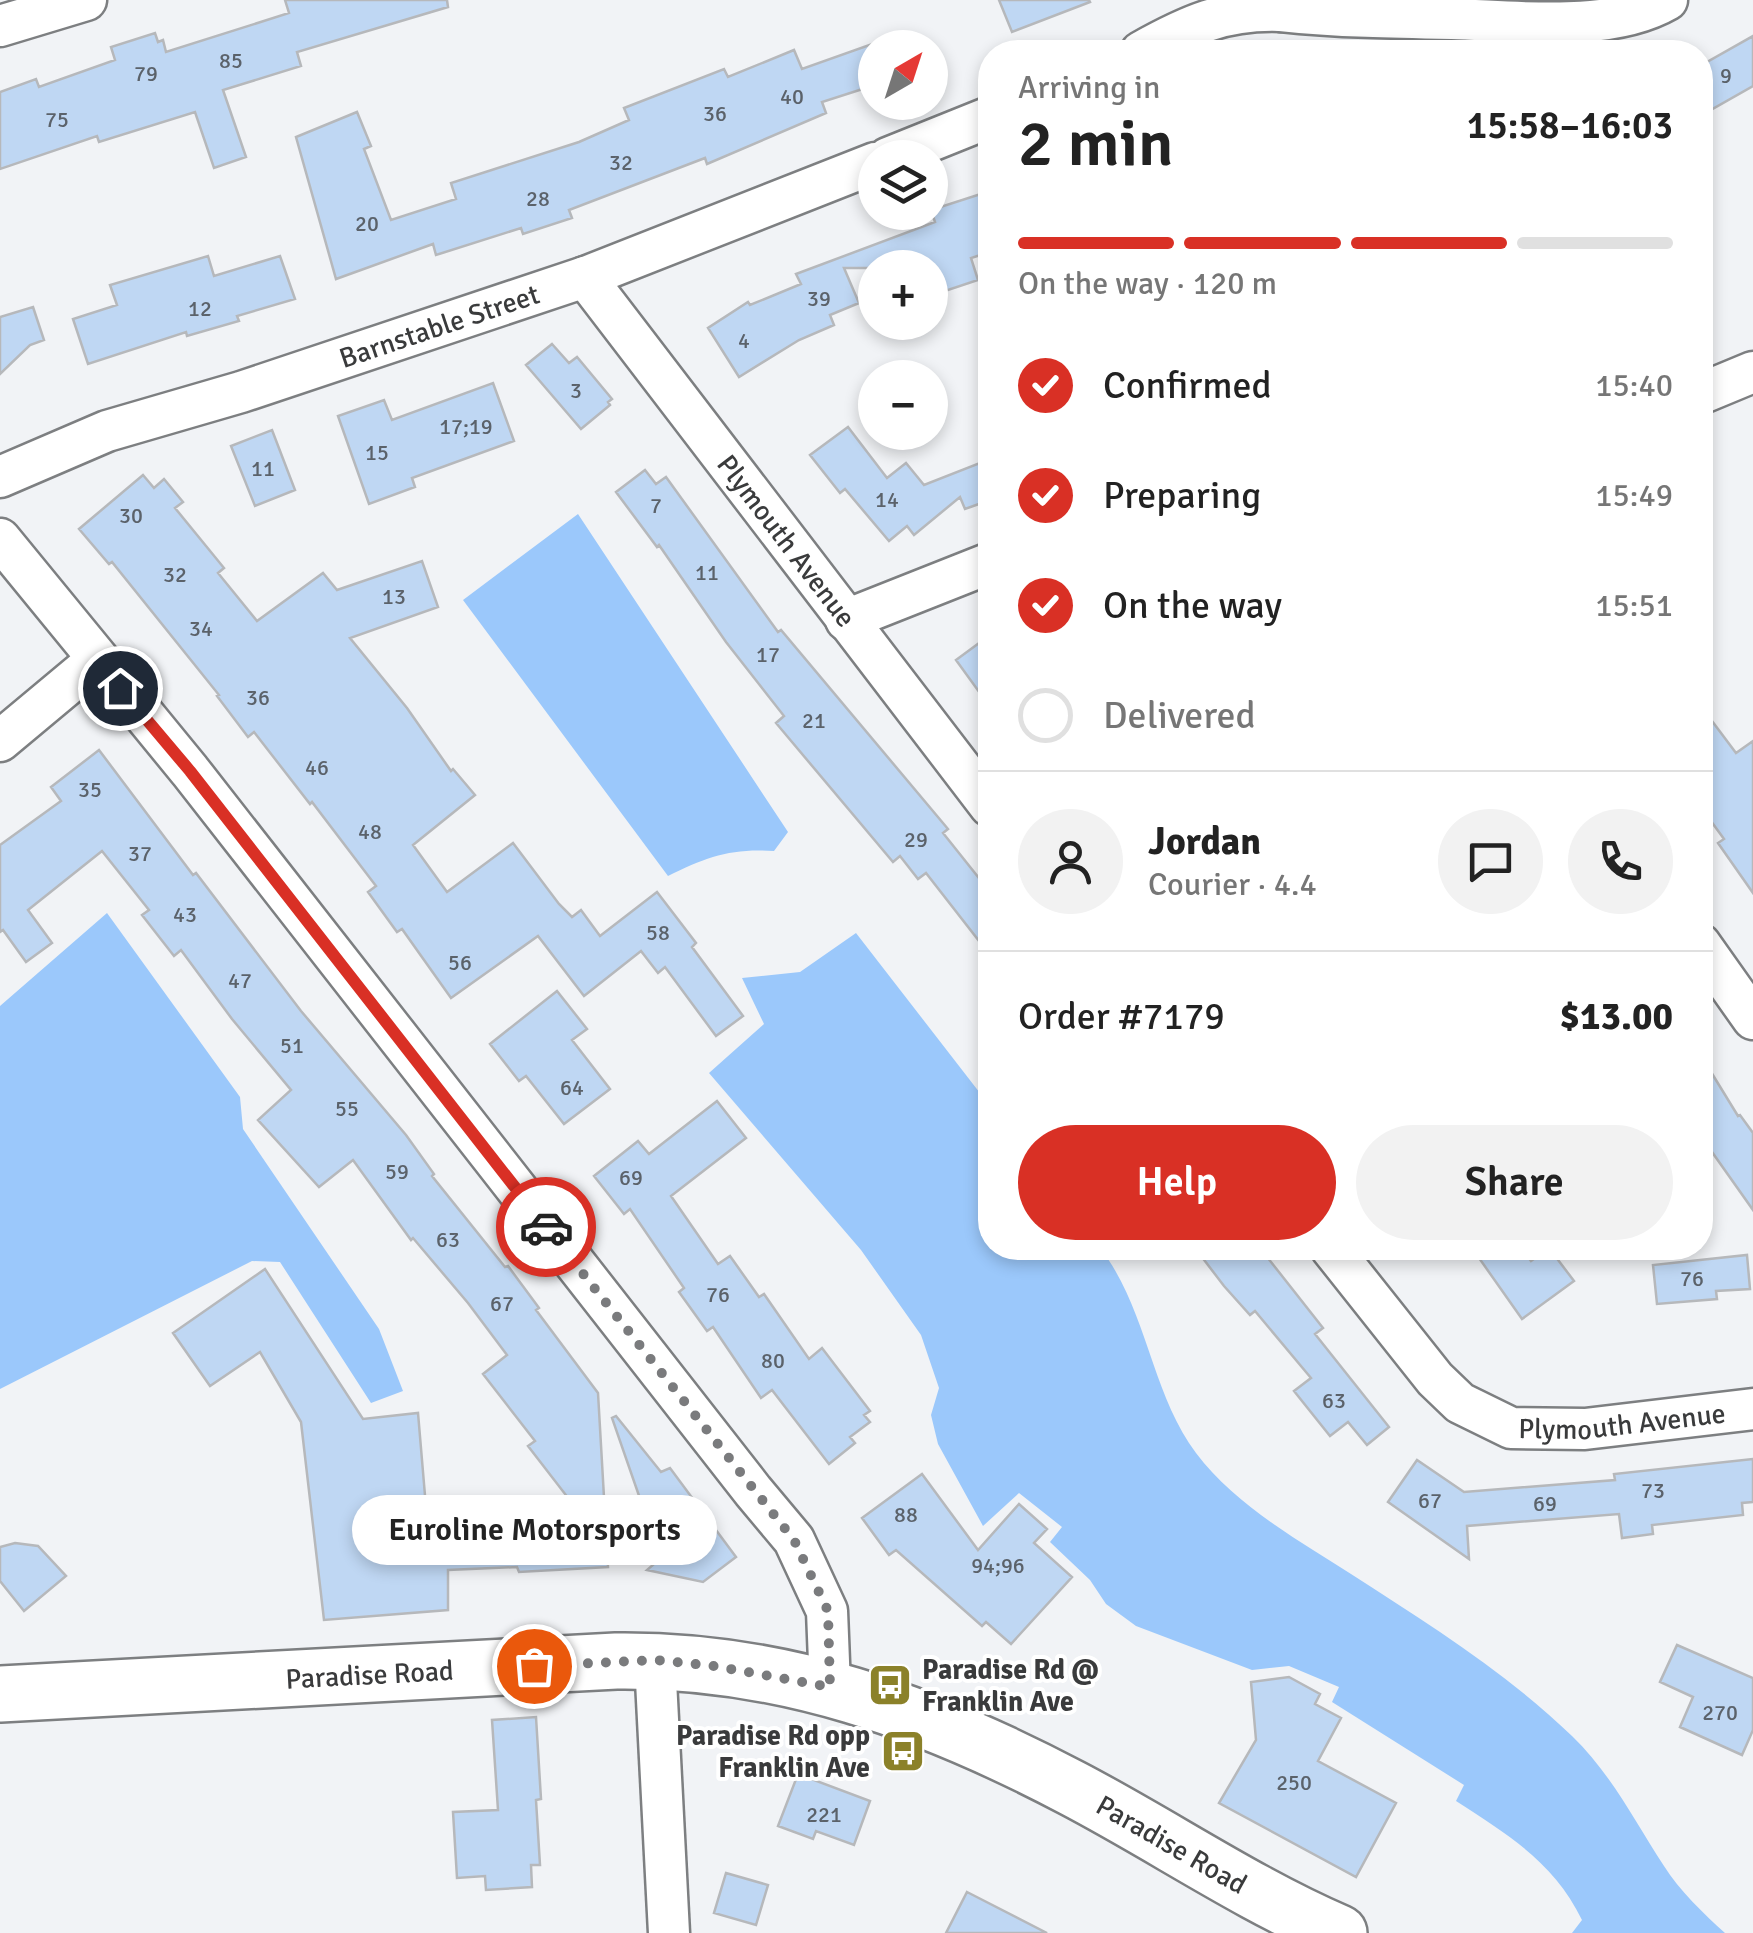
<!DOCTYPE html>
<meta charset="utf-8">
<style>
body{margin:0;font-family:Signika,sans-serif;background:#f2f2f2;color:#222;height:100vh;display:flex;flex-direction:column;font-size:38px;white-space:nowrap}
*{box-sizing:border-box;margin:0}
p{font-size:32px;color:#767676}
.icon{flex:none;width:55px;height:55px;fill:none;stroke:currentColor;stroke-width:2;stroke-linecap:round;stroke-linejoin:round}
.map{position:relative;flex:1;overflow:hidden}
.sheet{position:absolute;left:978px;top:40px;width:735px;height:1220px;display:flex;flex-direction:column;background:#fff;border-radius:40px;box-shadow:0 5px 15px #0003}
.sheet>*{flex:none}
.needle{width:65px;rotate:39deg}
.fabs{position:absolute;left:858px;top:30px;display:grid;gap:20px}
.fabs a{display:grid;place-items:center;width:90px;height:90px;border-radius:50%;background:#fff;box-shadow:0 5px 15px #0003;font-size:50px}
.pin{position:absolute;display:grid;place-items:center;width:85px;height:85px;color:#fff;margin:-42px;border:5px solid #fff;border-radius:50%;box-shadow:0 2px 10px #0007}
.courier{position:absolute;display:grid;place-items:center;width:100px;height:100px;margin:-50px;border:8px solid #d93025;border-radius:50%;background:#fff;color:#222;box-shadow:0 2px 12px #0007}
.bubble{position:absolute;height:70px;border-radius:35px;background:#fff;box-shadow:0 5px 15px #0003;font-size:32px;font-weight:600;line-height:70px;text-align:center}
.summary em{font-style:normal;font-weight:600}
.summary div{display:flex;flex-direction:column-reverse}
.summary{display:flex;align-items:center;justify-content:space-between;height:170px;padding:0 40px}
h1{font-size:65px;font-weight:600;line-height:75px}
.bar{display:grid;grid-template-columns:repeat(4,1fr);gap:15px 10px;align-content:center;height:120px;padding:0 40px}
.bar i{height:12px;border-radius:8px;background:#e0e0e0}
.bar .active{background:#d93025}
.bar p{grid-column:span 4}
.line{display:flex;align-items:center;gap:25px;padding:0 40px;border-top:2px solid #e0e0e0}
.line div{flex:1}
.round{display:grid;place-items:center;flex:none;width:105px;height:105px;border-radius:52px;background:#f2f2f2}
ol{padding:0 40px;list-style:none}
li{display:flex;align-items:center;gap:30px;height:110px}
li p{margin-inline-start:auto}
li .icon{padding:10px;border-radius:50%;background:#d93025;color:#fff;stroke-width:4}
li:last-child{color:#767676}
li i{width:55px;height:55px;border:5px solid #e0e0e0;border-radius:50%}
.cta{display:flex;gap:20px;margin-top:auto;padding:20px 40px}
.cta a{flex:1;height:115px;border-radius:60px;background:#d93025;color:#fff;font-size:40px;font-weight:600;line-height:115px;text-align:center}
.cta a+a{background:#f2f2f2;color:#222}
.map>svg:first-child{display:block}
.green{fill:#9bc8fb}
.building{fill:#bfd7f3;stroke:#b6b8bb;stroke-width:2.5}
.lines{fill:none;stroke-linecap:round;stroke-linejoin:round}
.minor-casing{stroke:#7d7f81;stroke-width:45}
.trunk-casing{stroke:#7d7f81;stroke-width:60}
.minor{stroke:#fff;stroke-width:40}
.trunk{stroke:#fff;stroke-width:55}
.done{stroke:#7a7b7d;stroke-width:10;stroke-dasharray:0 18}
.route{stroke:#d93025;stroke-width:12}
.labels{text-anchor:middle;stroke-width:8;stroke-linejoin:round;paint-order:stroke}
.number-label{font-size:22px;fill:#5b626a}
.street-label{font-size:28px;fill:#3a3b3c;stroke:#fff}
.poi-label{font-size:28px;font-weight:bold;fill:#3a3b3c;stroke:#fff;text-anchor:start}
</style>
<div class="map">
<svg width="1753" height="1933" viewBox="0 0 1753 1933">
<rect width="100%" height="100%" fill="#f1f3f6"/>
<!-- green -->
<path class="green" d="M578 514 788 832 774 851C731 848 706 857 668 876L463 600Z
M107 913 240 1097 243 1129 379 1329 403 1391 371 1403 280 1262 252 1261 0 1389V1006Z
M856 933 990 1106V1248H1100C1147 1308 1151 1393 1196 1453 1235 1505 1298 1540 1351 1574 1427 1623 1507 1673 1572 1736 1612 1775 1634 1820 1664 1866 1679 1890 1704 1914 1725 1933H1572L1582 1920C1554 1862 1508 1835 1456 1801L1464 1785 1332 1702 1339 1687 1289 1666 1252 1670 1136 1626 1106 1604 1090 1580 1050 1542 1062 1527 1019 1493 983 1526 938 1444 931 1415 939 1388 921 1335 861 1250 709 1073 764 1024 742 978 800 972Z"/>
<!-- building -->
<path class="building" d="M285 0H447L448 7 297 52 301 66 223 90 246 157 214 168 195 112 99 142 97 136 0 169V92L36 79 39 87 115 60 111 47 155 33 158 42 163 40 166 52 289 13Z
M999 0H1089L1090 2 1012 32Z
M1753 36V86L1700 116V66Z
M875 43V85L822 102 826 113 707 164 705 158 569 210 572 218 523 234 521 228 436 255 433 244 336 279 296 137 357 112 371 146 364 149 391 220 456 199 451 183 579 142 629 120 624 108 724 69 728 77 794 50 802 69Z
M990 191V252L971 258 978 280 930 296V268H844L859 303 830 315 834 325 799 340 739 377 708 328 748 302 750 305 801 284 796 274 935 222 931 210Z
M208 256 214 276 280 256 295 299 237 316 239 321 187 336 186 332 88 364 73 319 117 305 110 285Z
M33 307 44 340 30 345 0 374V317Z
M552 344 569 363 577 357 612 399 608 402 610 405 581 429 526 365Z
M493 383 514 441 412 478 415 487 369 504 338 416 384 400 392 420Z
M848 427 887 478 906 463 924 485 990 459V500L965 509 960 497 914 535 907 526 889 541 845 489 840 493 810 455Z
M272 430 295 490 255 506 231 446Z
M645 470 656 484 666 477 778 632 781 630 948 829 943 833 990 892V955L926 873 918 879 900 856 893 862 776 723 784 716 726 642 659 545 657 547 616 492Z
M143 475 154 488 164 479 183 502 175 508 224 568 218 573 257 621 323 573 337 590 422 561 438 607 350 638 407 708 451 771 453 769 475 795 413 845 447 892 513 843 559 904 572 917 581 910 600 936 657 892 696 943 692 947 743 1016 716 1036 665 967 658 973 641 951 584 996 538 936 451 998 402 929 397 932 368 892 376 886 312 802 310 804 254 732 248 737 217 696 219 695 112 562 109 564 79 529Z
M990 635V707L956 660Z
M1700 705 1736 753 1753 741V893L1718 843 1724 839 1700 806Z
M99 750 193 875 196 873 301 1011 406 1135 434 1174 432 1176 505 1267 508 1266 539 1308 536 1310 598 1393 608 1567 519 1572 517 1567 448 1570V1610L324 1620 301 1422 260 1352 210 1386 173 1333 265 1269 363 1419 418 1413 427 1519 579 1512 528 1446 535 1441 483 1374 507 1355 468 1303 413 1238 411 1240 353 1160 319 1187 258 1120 291 1090 232 1019 181 950 174 956 142 915 149 910 102 851 28 910 52 943 26 962 3 930 0 932V845L61 801 51 787Z
M557 991 587 1029 572 1040 610 1089 564 1124 526 1076 519 1081 490 1044Z
M1700 1054 1738 1116 1740 1115 1753 1133V1210L1700 1135Z
M717 1101 746 1138 671 1196 718 1264 730 1256 759 1297 764 1294 809 1359 822 1348 870 1411 864 1415 870 1422 850 1437 855 1443 829 1464 772 1390 761 1398 713 1327 707 1331 679 1292 684 1288 630 1209 624 1214 594 1176 638 1141 649 1154Z
M1195 1248H1260L1323 1328 1315 1334 1389 1427 1367 1445 1348 1422 1330 1436 1294 1391 1311 1378 1255 1311 1250 1315 1224 1286Z
M1472 1248H1521L1531 1261 1549 1248 1574 1281 1522 1319Z
M1747 1255 1750 1289 1716 1291 1717 1299 1657 1304 1653 1265Z
M616 1416 661 1472 670 1468 736 1557 703 1582 647 1570 675 1546 645 1513 612 1418Z
M1753 1459V1502L1742 1503 1743 1515 1652 1525 1653 1534 1622 1538 1619 1514 1467 1526 1469 1559 1388 1502 1417 1460 1464 1492 1615 1480 1614 1474Z
M922 1474 978 1550 1019 1504 1047 1529 1034 1543 1072 1577 1011 1644 986 1622 982 1626 896 1550 889 1555 862 1518Z
M15 1543 38 1546 66 1576 24 1611 0 1581V1547Z
M1677 1645 1753 1678V1730L1742 1755 1680 1727 1693 1697 1660 1682Z
M1289 1677 1320 1694 1315 1704 1341 1718 1318 1761 1396 1803 1356 1877 1219 1803 1256 1740 1251 1682Z
M536 1717 541 1799 536 1800 540 1865H531L532 1887 486 1890 485 1876 457 1878 453 1812 498 1810 492 1720Z
M798 1774 870 1801 854 1845 816 1831 813 1839 778 1826Z
M726 1873 768 1885 756 1925 714 1913Z
M967 1892 1047 1933H946Z"/>
<g class="lines">
<!-- minor casing -->
<g class="minor-casing">
<g id="minor">
<path d="M1281 11C1338 17 1395 18 1452 19 1517 21 1610 33 1667 0"/>
<path d="M0 26 86 0"/>
<path d="M1141 52C1189 25 1225 9 1281 11V0"/>
<path d="M888 158 990 117"/>
<path id="s1" d="M585 277 990 806"/>
<path d="M1700 394 1753 372"/>
<path id="s2" d="M0 477 107 431 241 392 588 276 875 163"/>
<path d="M0 539 190 771 753 1491 794 1540 827 1611 830 1687"/>
<path d="M846 620 990 563"/>
<path d="M0 741 97 660"/>
<path d="M1700 944 1753 1019"/>
<path id="s3" d="M1331 1248 1435 1379 1460 1403 1511 1428 1585 1429 1753 1409"/>
<path d="M655 1661 669 1933"/>
</g>
</g>
<!-- trunk casing -->
<g class="trunk-casing">
<g id="trunk">
<path id="s4" d="M0 1694 616 1661C781 1659 928 1712 1072 1788 1162 1835 1246 1893 1339 1933"/>
</g>
</g>
<!-- minor -->
<use href="#minor" class="minor"/>
<!-- trunk -->
<use href="#trunk" class="trunk"/>
</g>
<g class="lines">
<!-- done -->
<path class="done" d="M534 1666 656 1660 714 1666 830 1687 828 1611 794 1540 546 1227"/>
<!-- route -->
<path class="route" d="M120 688 190 771 546 1227"/>
</g>
<!-- icons -->
<defs>
<g id="bus-square" transform="scale(2.25)"><rect x="-9" y="-9" width="18" height="18" rx="4" fill="#8b8129" stroke="#fff"/><path d="M-5-6H5V4H4V6H2V4H-2V6H-4V4H-5ZM-3.5-4V0h7V-4ZM-3.5 1.2v1.5H-2V1.2ZM2 1.2v1.5H3.5V1.2Z" fill="#fff"/></g>
</defs>
<g fill-rule="evenodd">
<use href="#bus-square" x="890" y="1685"/>
<use href="#bus-square" x="903" y="1751"/>
</g>
<g class="labels">
<!-- number labels -->
<g class="number-label">
<text x="231" y="68">85</text>
<text x="146" y="81">79</text>
<text x="1726" y="83">9</text>
<text x="792" y="104">40</text>
<text x="715" y="121">36</text>
<text x="57" y="127">75</text>
<text x="621" y="170">32</text>
<text x="538" y="206">28</text>
<text x="367" y="231">20</text>
<text x="819" y="306">39</text>
<text x="200" y="316">12</text>
<text x="744" y="348">4</text>
<text x="576" y="398">3</text>
<text x="466" y="434">17;19</text>
<text x="377" y="460">15</text>
<text x="263" y="476">11</text>
<text x="887" y="507">14</text>
<text x="656" y="513">7</text>
<text x="131" y="523">30</text>
<text x="707" y="580">11</text>
<text x="175" y="582">32</text>
<text x="394" y="604">13</text>
<text x="201" y="636">34</text>
<text x="768" y="662">17</text>
<text x="258" y="705">36</text>
<text x="814" y="728">21</text>
<text x="317" y="775">46</text>
<text x="90" y="797">35</text>
<text x="370" y="839">48</text>
<text x="916" y="847">29</text>
<text x="140" y="861">37</text>
<text x="185" y="922">43</text>
<text x="658" y="940">58</text>
<text x="460" y="970">56</text>
<text x="240" y="988">47</text>
<text x="292" y="1053">51</text>
<text x="572" y="1095">64</text>
<text x="347" y="1116">55</text>
<text x="397" y="1179">59</text>
<text x="631" y="1185">69</text>
<text x="448" y="1247">63</text>
<text x="1692" y="1286">76</text>
<text x="718" y="1302">76</text>
<text x="502" y="1311">67</text>
<text x="773" y="1368">80</text>
<text x="1334" y="1408">63</text>
<text x="1653" y="1498">73</text>
<text x="1430" y="1508">67</text>
<text x="1545" y="1511">69</text>
<text x="906" y="1522">88</text>
<text x="998" y="1573">94;96</text>
<text x="1720" y="1720">270</text>
<text x="1294" y="1790">250</text>
<text x="824" y="1822">221</text>
</g>
<!-- street labels -->
<g class="street-label">
<text dy="10" stroke="none"><textPath href="#s2" startOffset="465">Barnstable Street</textPath></text>
<text dy="10" stroke="none"><textPath href="#s1" startOffset="332">Plymouth Avenue</textPath></text>
<text dy="10" stroke="none"><textPath href="#s3" startOffset="370">Plymouth Avenue</textPath></text>
<text dy="10" stroke="none"><textPath href="#s4" startOffset="370">Paradise Road</textPath></text>
<text dy="10" stroke="none"><textPath href="#s4" startOffset="1210">Paradise Road</textPath></text>
</g>
<!-- poi labels -->
<g class="poi-label">
<text x="922" y="1679">Paradise Rd @<tspan x="922" dy="32">Franklin Ave</tspan></text>
<text x="870" y="1745" text-anchor="end">Paradise Rd opp<tspan x="870" dy="32">Franklin Ave</tspan></text>
</g>
</g>
</svg>
<div class="fabs">
<a><svg class="needle" viewBox="-14 -14 28 28"><path d="M0-13l5 13h-10z" fill="#e53935"/><path d="M0 13l5-13h-10z" fill="#767676"/></svg></a>
<a><svg class="icon" aria-label="layers" viewBox="0 0 24 24"><path d="M12 4l9 5-9 5-9-5zM3 14l9 5 9-5"/></svg></a>
<a>+</a>
<a>−</a>
</div>
<div class="pin" style="left:534px;top:1666px;background:#ea580c"><svg class="icon" aria-label="bag" viewBox="0 0 24 24"><path d="M5 8h14l-1 12H6zM9 8a3 3 0 0 1 6 0"/></svg></div>
<div class="pin" style="left:120px;top:688px;background:#1f2937"><svg class="icon" aria-label="home" viewBox="0 0 24 24"><path d="M3 11l9-7 9 7M6 9v11h12V9"/></svg></div>
<div class="courier" style="left:546px;top:1227px"><svg class="icon" aria-label="car" viewBox="0 0 24 24"><path d="M5 17H2v-5l4-1 3-4h7l3 4 3 1v5h-3M9 17h6M6 11h13"/><circle cx="7" cy="17" r="2"/><circle cx="17" cy="17" r="2"/></svg></div>
<div class="bubble" style="left:352px;top:1495px;width:365px">Euroline Motorsports</div>
<section class="sheet">
<div class="summary"><div><h1>2 min</h1><p>Arriving in</p></div><em>15:58–16:03</em></div>
<div class="bar"><i class="active"></i><i class="active"></i><i class="active"></i><i></i><p>On the way · 120 m</p></div>
<ol>
<li><svg class="icon" aria-label="check" viewBox="0 0 24 24"><path d="M5 12l5 5 9-10"/></svg>Confirmed<p>15:40</p></li>
<li><svg class="icon" aria-label="check" viewBox="0 0 24 24"><path d="M5 12l5 5 9-10"/></svg>Preparing<p>15:49</p></li>
<li><svg class="icon" aria-label="check" viewBox="0 0 24 24"><path d="M5 12l5 5 9-10"/></svg>On the way<p>15:51</p></li>
<li><i></i>Delivered</li>
</ol>
<div class="line" style="height:180px"><a class="round"><svg class="icon" aria-label="person" viewBox="0 0 24 24"><circle cx="12" cy="8" r="4"/><path d="M4 21q1-7 8-7t8 7"/></svg></a><div><b>Jordan</b><p>Courier · 4.4</p></div><a class="round"><svg class="icon" aria-label="chat" viewBox="0 0 24 24"><path d="M4 5h16v11H9l-5 4z"/></svg></a><a class="round"><svg class="icon" aria-label="phone" viewBox="0 0 24 24"><path d="M5 4h4l2 5-3 2q2 4 5 5l2-3 5 2v4C11 20 4 13 5 4z"/></svg></a></div>
<div class="line" style="height:130px"><div>Order #7179</div><b>$13.00</b></div>
<div class="cta"><a>Help</a><a>Share</a></div>
</section>
</div>
